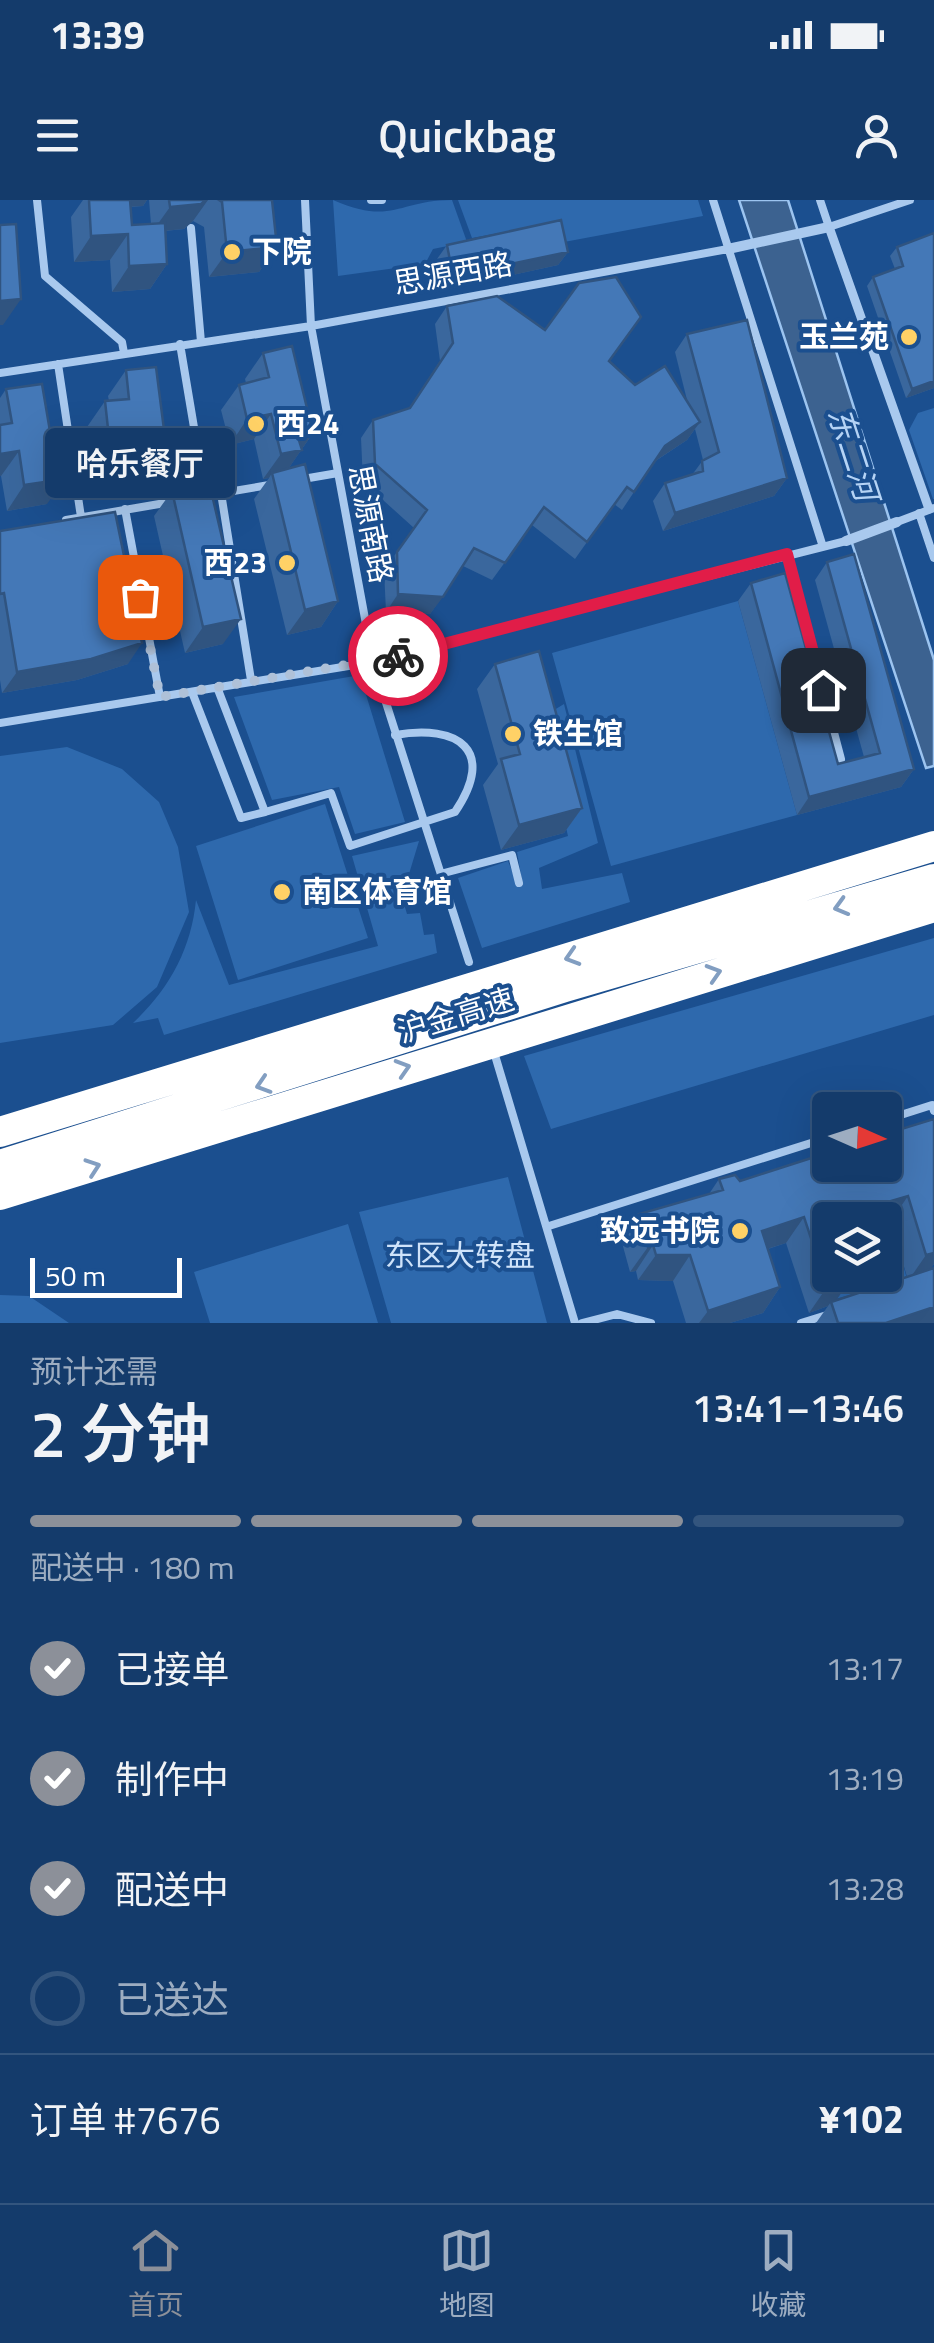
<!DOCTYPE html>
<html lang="zh">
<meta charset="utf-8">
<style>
body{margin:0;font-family:"Titillium Web","Noto Sans SC",sans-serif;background:#1d4271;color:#f1f3f6;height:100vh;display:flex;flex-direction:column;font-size:38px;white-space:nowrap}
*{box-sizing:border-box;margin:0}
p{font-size:32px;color:#9dadc1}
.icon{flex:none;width:55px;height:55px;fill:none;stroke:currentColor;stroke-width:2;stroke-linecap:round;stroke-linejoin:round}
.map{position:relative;height:1123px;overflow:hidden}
.side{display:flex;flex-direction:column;background:#143b6b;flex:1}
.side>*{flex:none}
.needle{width:65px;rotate:93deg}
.controls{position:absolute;left:812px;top:892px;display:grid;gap:20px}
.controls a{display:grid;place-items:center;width:90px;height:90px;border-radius:10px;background:#143b6b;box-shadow:0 10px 40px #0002,0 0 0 2px #33557e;font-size:50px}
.scale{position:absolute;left:30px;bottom:25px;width:152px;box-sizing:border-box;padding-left:10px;border:5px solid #fff;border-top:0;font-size:28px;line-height:35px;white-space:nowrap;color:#fff;-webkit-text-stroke:8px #1b4f8f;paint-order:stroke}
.pin{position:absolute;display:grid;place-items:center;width:85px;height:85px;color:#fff;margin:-42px;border-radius:20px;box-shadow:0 5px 15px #0006}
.courier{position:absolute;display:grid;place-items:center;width:100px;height:100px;margin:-50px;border:8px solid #e11d48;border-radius:50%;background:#fff;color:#222;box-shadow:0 2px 12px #0007}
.bubble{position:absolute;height:70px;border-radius:10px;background:#143b6b;box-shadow:0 10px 40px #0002,0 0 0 2px #33557e;font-size:32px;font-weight:600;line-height:70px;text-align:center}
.summary em{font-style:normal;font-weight:600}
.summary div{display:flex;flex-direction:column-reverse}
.summary{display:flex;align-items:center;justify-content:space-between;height:170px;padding:0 30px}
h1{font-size:65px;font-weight:600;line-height:75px}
.bar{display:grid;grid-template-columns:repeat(4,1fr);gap:15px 10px;align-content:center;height:120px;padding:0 30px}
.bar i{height:12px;border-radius:8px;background:#33557e}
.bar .active{background:#8c9099}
.bar p{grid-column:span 4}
.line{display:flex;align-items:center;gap:25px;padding:0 30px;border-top:2px solid #33557e}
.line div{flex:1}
ol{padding:0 30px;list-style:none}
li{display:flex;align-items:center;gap:30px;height:110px}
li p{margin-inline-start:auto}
li .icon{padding:10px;border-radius:50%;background:#8c9099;color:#fff;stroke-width:4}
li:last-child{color:#9dadc1}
li i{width:55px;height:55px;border:5px solid #33557e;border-radius:50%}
.status{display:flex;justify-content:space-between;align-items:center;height:70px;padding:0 50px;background:#143b6b;direction:ltr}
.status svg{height:28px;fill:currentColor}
header{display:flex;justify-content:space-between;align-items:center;height:130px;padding:0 30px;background:#143b6b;font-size:45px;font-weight:600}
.dock{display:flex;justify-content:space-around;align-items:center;height:140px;border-top:2px solid #33557e;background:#143b6b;font-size:28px;color:#9dadc1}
.dock a{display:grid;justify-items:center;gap:5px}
.dock .active{color:#8c9099}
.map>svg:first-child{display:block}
.green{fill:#2e69ad}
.water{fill:#3c6290;stroke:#9cc4f0;stroke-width:2.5}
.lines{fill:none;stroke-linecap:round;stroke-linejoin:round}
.service{stroke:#a9c9ee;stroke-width:8}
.pedestrian{stroke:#a9c9ee;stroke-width:9}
.minor{stroke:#a9c9ee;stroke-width:10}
.motorway{stroke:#fff;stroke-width:30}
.wall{fill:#3a679d;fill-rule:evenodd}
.shaded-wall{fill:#305480}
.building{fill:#4478b7;stroke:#305480;stroke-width:2.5}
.oneway{stroke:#829ec1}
.done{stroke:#afc1d8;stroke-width:10;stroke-dasharray:0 18}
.route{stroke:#e11d48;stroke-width:12}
.poi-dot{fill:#ffd166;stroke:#1b4f8f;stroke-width:4}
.labels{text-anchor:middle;stroke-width:8;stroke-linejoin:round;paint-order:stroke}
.poi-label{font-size:30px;font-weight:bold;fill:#fff;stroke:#1b4f8f;text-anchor:start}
.street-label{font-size:30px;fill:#fff;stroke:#1b4f8f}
.park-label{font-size:30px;fill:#cfe3fa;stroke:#1b4f8f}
.water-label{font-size:32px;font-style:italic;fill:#b5d3f5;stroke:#1b4f8f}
</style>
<div class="status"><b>13:39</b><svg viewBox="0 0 49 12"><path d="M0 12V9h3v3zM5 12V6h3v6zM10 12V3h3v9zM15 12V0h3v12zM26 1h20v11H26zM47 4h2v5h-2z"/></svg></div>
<header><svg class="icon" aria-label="menu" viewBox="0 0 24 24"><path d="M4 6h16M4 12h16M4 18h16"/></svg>Quickbag<svg class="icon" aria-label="person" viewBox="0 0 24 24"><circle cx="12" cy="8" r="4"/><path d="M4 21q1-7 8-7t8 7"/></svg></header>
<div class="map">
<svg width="934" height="1123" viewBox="0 0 934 1123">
<rect width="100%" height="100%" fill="#1b4f8f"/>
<!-- green -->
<path class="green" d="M333 0C393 26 398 0 452 0L467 42 433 49 425 64 338 76Z
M458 0H698L703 16 564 42 553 23 472 38Z
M934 208V299H933L909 230 918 213Z
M738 401 797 615 611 666 552 453Z
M360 475 405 622 355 634 339 587 272 600 234 497Z
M564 504 598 643 539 668 542 689 622 673 630 702 482 748 458 678 508 661 518 686H523L517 652 568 636 541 518Z
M67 547 122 569 159 602 178 647 189 712 157 787 113 825 0 843V556Z
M325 604 368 738 238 780 196 646Z
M419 641 402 697 407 714 420 713 424 735 434 734 437 753 164 835 158 818 133 823C169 789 191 750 196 700L229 785 378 746 352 656Z
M934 738V815L551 929 524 856Z
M508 977 547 1123H391L359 1012Z
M891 1021 907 1079 832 1100 815 1043 830 1075H885V1023Z
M348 1024 378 1123H210L194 1072Z
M0 1095 29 1096 69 1123H0Z"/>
<!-- water -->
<path class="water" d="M739 0H788L934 460V566L926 568Z"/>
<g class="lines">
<!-- service -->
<path class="service" d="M37 0 45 76 122 142 124 153
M305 0 311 126 373 462 469 762
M371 0H382
M713 0 823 347
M820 0 829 27 910 0
M191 28 201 142
M180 144 205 293
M58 164 81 317
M0 173 311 126 728 49
M303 279 338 273
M221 293 251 480
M204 296 269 285
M125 309 160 497
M919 313 934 358
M66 320 171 302
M897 322 934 308
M787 354 841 559
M192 492 241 618 265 612 217 487
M0 523 373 462 846 341
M265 612 331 593 350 646 455 612C497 550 458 524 395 535
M444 673 512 655 519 683
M494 852 575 1123
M885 920 932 905 934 911
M549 1026 830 937
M582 1123 617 1114 651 1123
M801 1123 830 1114"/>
<!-- pedestrian -->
<path class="pedestrian" d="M829 27 929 309"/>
<!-- minor -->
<path class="minor" d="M728 49 829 27
M846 341 897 322"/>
<!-- motorway -->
<path class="motorway" d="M0 932 934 646
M0 965 565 787 934 679
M0 995 934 707"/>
</g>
<!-- wall -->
<path class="wall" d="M83 0H147L143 6 131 7 132 25 151 24 149 0H272L277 47 259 72 209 77 204 27 193 21 184 29 165 31 167 64 150 89 112 92 110 60 74 62 71 17Z
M934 33V188L906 198 867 86 873 77 895 69 890 56 897 47Z
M447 45 568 52 558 65 444 90 437 59Z
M447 106 545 130 609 161 635 185 688 204 675 152 687 134 787 278 774 296 663 331 653 301 665 283 692 275 703 260 695 229 687 240 654 262 622 310 614 304 575 359 532 325 492 380 463 366 430 414 386 412 384 370 414 328 363 282 361 238 373 220 409 208 440 161 435 124Z
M263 153 313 233 288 269 338 401 321 427 287 435 254 299 269 278 263 279 254 239 230 245 221 210 239 185 246 183 245 179Z
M126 170 168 261 151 286 111 291 108 261 91 263 87 227 105 201H109L108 196Z
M6 189 47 304 7 311 1 276H0V198Z
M172 291 223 444 185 453 154 316Z
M0 331 128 464 77 480 2 493 0 480Z
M827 362 914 569 901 587 797 615 738 401 751 383 838 564 864 557 815 380Z
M495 464 582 608 564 633 501 650 483 585 498 564 477 489Z
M934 919V1064L930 1069 934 1123H816L828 1106 809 1113 786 1043 768 1049 780 1087 763 1113 730 1123H686L673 1081 638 1080 636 1071 630 1072 621 1039 639 1014 709 994 719 979 740 981ZM830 1020 891 1021 907 1077 837 1100Z"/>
<!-- shaded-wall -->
<path class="shaded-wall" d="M131 0H147L143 6 126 7Z
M208 0 193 21 184 29 152 32 170 7Z
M128 34 110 60 74 62 91 36Z
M277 47 259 72 209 77 227 52Z
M568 52 558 65 444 90 453 76Z
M167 64 150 89 112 92 129 66Z
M21 99 3 125H0V101Z
M934 181V188L906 198 912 189Z
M271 214 254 239 230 245 247 219Z
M700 222 687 240 652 263 665 246Z
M313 233 284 275 272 273 269 278 263 279 281 254 298 237Z
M126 236 108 261 91 263 109 238Z
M19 251 1 276H0V254Z
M168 261 151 286 111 291 129 265Z
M787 278 774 296 663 331 675 313Z
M65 279 47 304 7 311 24 285Z
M398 394 443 397 430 414 386 412Z
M338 401 321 427 287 435 305 410Z
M241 419 223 444 185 453 203 427Z
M142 443 128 464 77 480 2 493 17 472Z
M914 569 901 587 797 615 809 597Z
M582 608 564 633 501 650 519 625Z
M908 996 891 1021 885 1023V1020H832L833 1018Z
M804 1017 786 1043 744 1056 762 1031Z
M653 1045 636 1071 630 1072 648 1047Z
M934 1053V1064L927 1074 908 1081 926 1055Z
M656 1055H690L673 1081 638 1080Z
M851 1079 833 1105 831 1102 828 1106 809 1113 827 1087Z
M780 1087 763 1113 730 1123H699L708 1111Z
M934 1107V1123H886Z"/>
<!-- building -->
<path class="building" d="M89 0H130L132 25 165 23 167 64 129 66 128 34 91 36Z
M169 0H206L201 4 170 7Z
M219 0H272L277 47 227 52 222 2Z
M561 20 568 52 453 76 447 45Z
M16 24 21 99 0 101V25Z
M934 33V181L912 189 873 77 903 66 897 47Z
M616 77 641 117 609 161 635 185 665 166 700 222 665 246 634 292 627 287 587 342 544 307 505 363 474 348 443 397 398 394 397 352 427 310 375 264 373 220 410 208 453 143 447 106 497 96 545 130 579 83Z
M747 120 787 278 675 313 665 283 703 271 702 261 719 252 687 134Z
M292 146 313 233 298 237 302 250 281 254 271 214 247 219 239 185 269 177 263 153Z
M156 167 168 261 129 265 126 236 109 238 105 201 129 199 126 170Z
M42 184 52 243 59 242 65 279 24 285 19 251 0 254V225L12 223 6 189Z
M305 264 338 401 305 410 272 273Z
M209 282 241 419 203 427 172 291Z
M115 312 142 443 91 459 17 472 4 393 0 394V331Z
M854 354 914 569 809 597 751 383 785 373 838 564 880 553 827 362Z
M539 451 582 608 519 625 501 559 520 554 495 464Z
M934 919V1053L926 1055 908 996 833 1018 834 1020H830V1075H850L851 1079 827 1087 804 1017 762 1031 780 1087 708 1111 690 1055H656L653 1045 648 1047 639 1014 723 990 719 979 735 975 740 981 830 952V965H885V934Z
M934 1068V1107L886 1123H838L831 1102Z"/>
<!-- one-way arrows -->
<defs><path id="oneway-chevron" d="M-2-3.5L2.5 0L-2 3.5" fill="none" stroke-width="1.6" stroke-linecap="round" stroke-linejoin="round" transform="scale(2.5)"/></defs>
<g class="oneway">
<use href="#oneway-chevron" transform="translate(841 707) rotate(164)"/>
<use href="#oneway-chevron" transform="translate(572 757) rotate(163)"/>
<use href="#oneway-chevron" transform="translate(714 773) rotate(-17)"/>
<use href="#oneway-chevron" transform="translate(403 868) rotate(-17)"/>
<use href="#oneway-chevron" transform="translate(263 885) rotate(162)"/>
<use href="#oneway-chevron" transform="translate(93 967) rotate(-19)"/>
</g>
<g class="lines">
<!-- done -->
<path class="done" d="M140 397 160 497 398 456"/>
<!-- route -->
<path class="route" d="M398 456 787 354 823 490"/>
</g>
<!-- markers -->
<g class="poi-dot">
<circle cx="232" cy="52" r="10"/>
<circle cx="909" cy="137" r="10"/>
<circle cx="256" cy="224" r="10"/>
<circle cx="287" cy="363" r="10"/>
<circle cx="513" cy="534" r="10"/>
<circle cx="282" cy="692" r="10"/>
<circle cx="740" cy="1031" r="10"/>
</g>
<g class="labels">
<!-- poi labels -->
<g class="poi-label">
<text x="252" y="62">下院</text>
<text x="889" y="147" text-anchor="end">玉兰苑</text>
<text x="276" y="234">西24</text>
<text x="267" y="373" text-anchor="end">西23</text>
<text x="533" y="544">铁生馆</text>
<text x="302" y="702">南区体育馆</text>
<text x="720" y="1041" text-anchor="end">致远书院</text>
</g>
<!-- street labels -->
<g class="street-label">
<text transform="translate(453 74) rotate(-10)" y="10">思源西路</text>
<text transform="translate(370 324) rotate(79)" y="10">思源南路</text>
<text transform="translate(456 816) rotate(-17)" y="10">沪金高速</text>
</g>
<!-- park labels -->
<g class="park-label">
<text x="460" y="1066">东区大转盘</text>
</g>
<!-- water labels -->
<g class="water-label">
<text transform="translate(853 254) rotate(72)" y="11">东二河</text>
</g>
</g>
</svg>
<div class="controls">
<a><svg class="needle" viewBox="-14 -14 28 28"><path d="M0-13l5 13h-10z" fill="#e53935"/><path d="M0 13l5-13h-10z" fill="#9dadc1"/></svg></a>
<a><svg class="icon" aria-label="layers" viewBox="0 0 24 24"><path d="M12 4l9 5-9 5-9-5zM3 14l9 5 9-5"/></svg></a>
</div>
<div class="scale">50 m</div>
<div class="pin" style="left:140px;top:397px;background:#ea580c"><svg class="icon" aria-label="bag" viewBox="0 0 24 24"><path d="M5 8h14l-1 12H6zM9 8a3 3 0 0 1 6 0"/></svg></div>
<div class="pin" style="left:823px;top:490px;background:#1f2937"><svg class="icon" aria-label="home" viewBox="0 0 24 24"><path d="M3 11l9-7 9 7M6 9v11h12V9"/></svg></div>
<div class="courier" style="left:398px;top:456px"><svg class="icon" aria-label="bike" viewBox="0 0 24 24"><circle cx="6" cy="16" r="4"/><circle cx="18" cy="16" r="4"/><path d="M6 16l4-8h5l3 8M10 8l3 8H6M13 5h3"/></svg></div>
<div class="bubble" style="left:45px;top:228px;width:190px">哈乐餐厅</div>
</div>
<section class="side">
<div class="summary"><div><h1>2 分钟</h1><p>预计还需</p></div><em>13:41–13:46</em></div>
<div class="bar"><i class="active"></i><i class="active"></i><i class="active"></i><i></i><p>配送中 · 180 m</p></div>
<ol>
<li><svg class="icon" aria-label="check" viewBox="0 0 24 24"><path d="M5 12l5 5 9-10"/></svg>已接单<p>13:17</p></li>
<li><svg class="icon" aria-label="check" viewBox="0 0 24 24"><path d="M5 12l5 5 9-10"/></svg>制作中<p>13:19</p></li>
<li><svg class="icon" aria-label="check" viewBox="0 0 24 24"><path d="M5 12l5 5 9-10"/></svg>配送中<p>13:28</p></li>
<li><i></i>已送达</li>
</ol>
<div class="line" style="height:130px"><div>订单 #7676</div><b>¥102</b></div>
</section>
<nav class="dock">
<a class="active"><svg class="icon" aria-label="home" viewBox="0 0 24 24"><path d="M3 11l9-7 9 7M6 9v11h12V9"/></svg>首页</a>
<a><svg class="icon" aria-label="map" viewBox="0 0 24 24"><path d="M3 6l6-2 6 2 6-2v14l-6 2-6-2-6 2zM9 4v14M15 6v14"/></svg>地图</a>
<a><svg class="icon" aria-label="saved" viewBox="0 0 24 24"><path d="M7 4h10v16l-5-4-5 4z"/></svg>收藏</a>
</nav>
